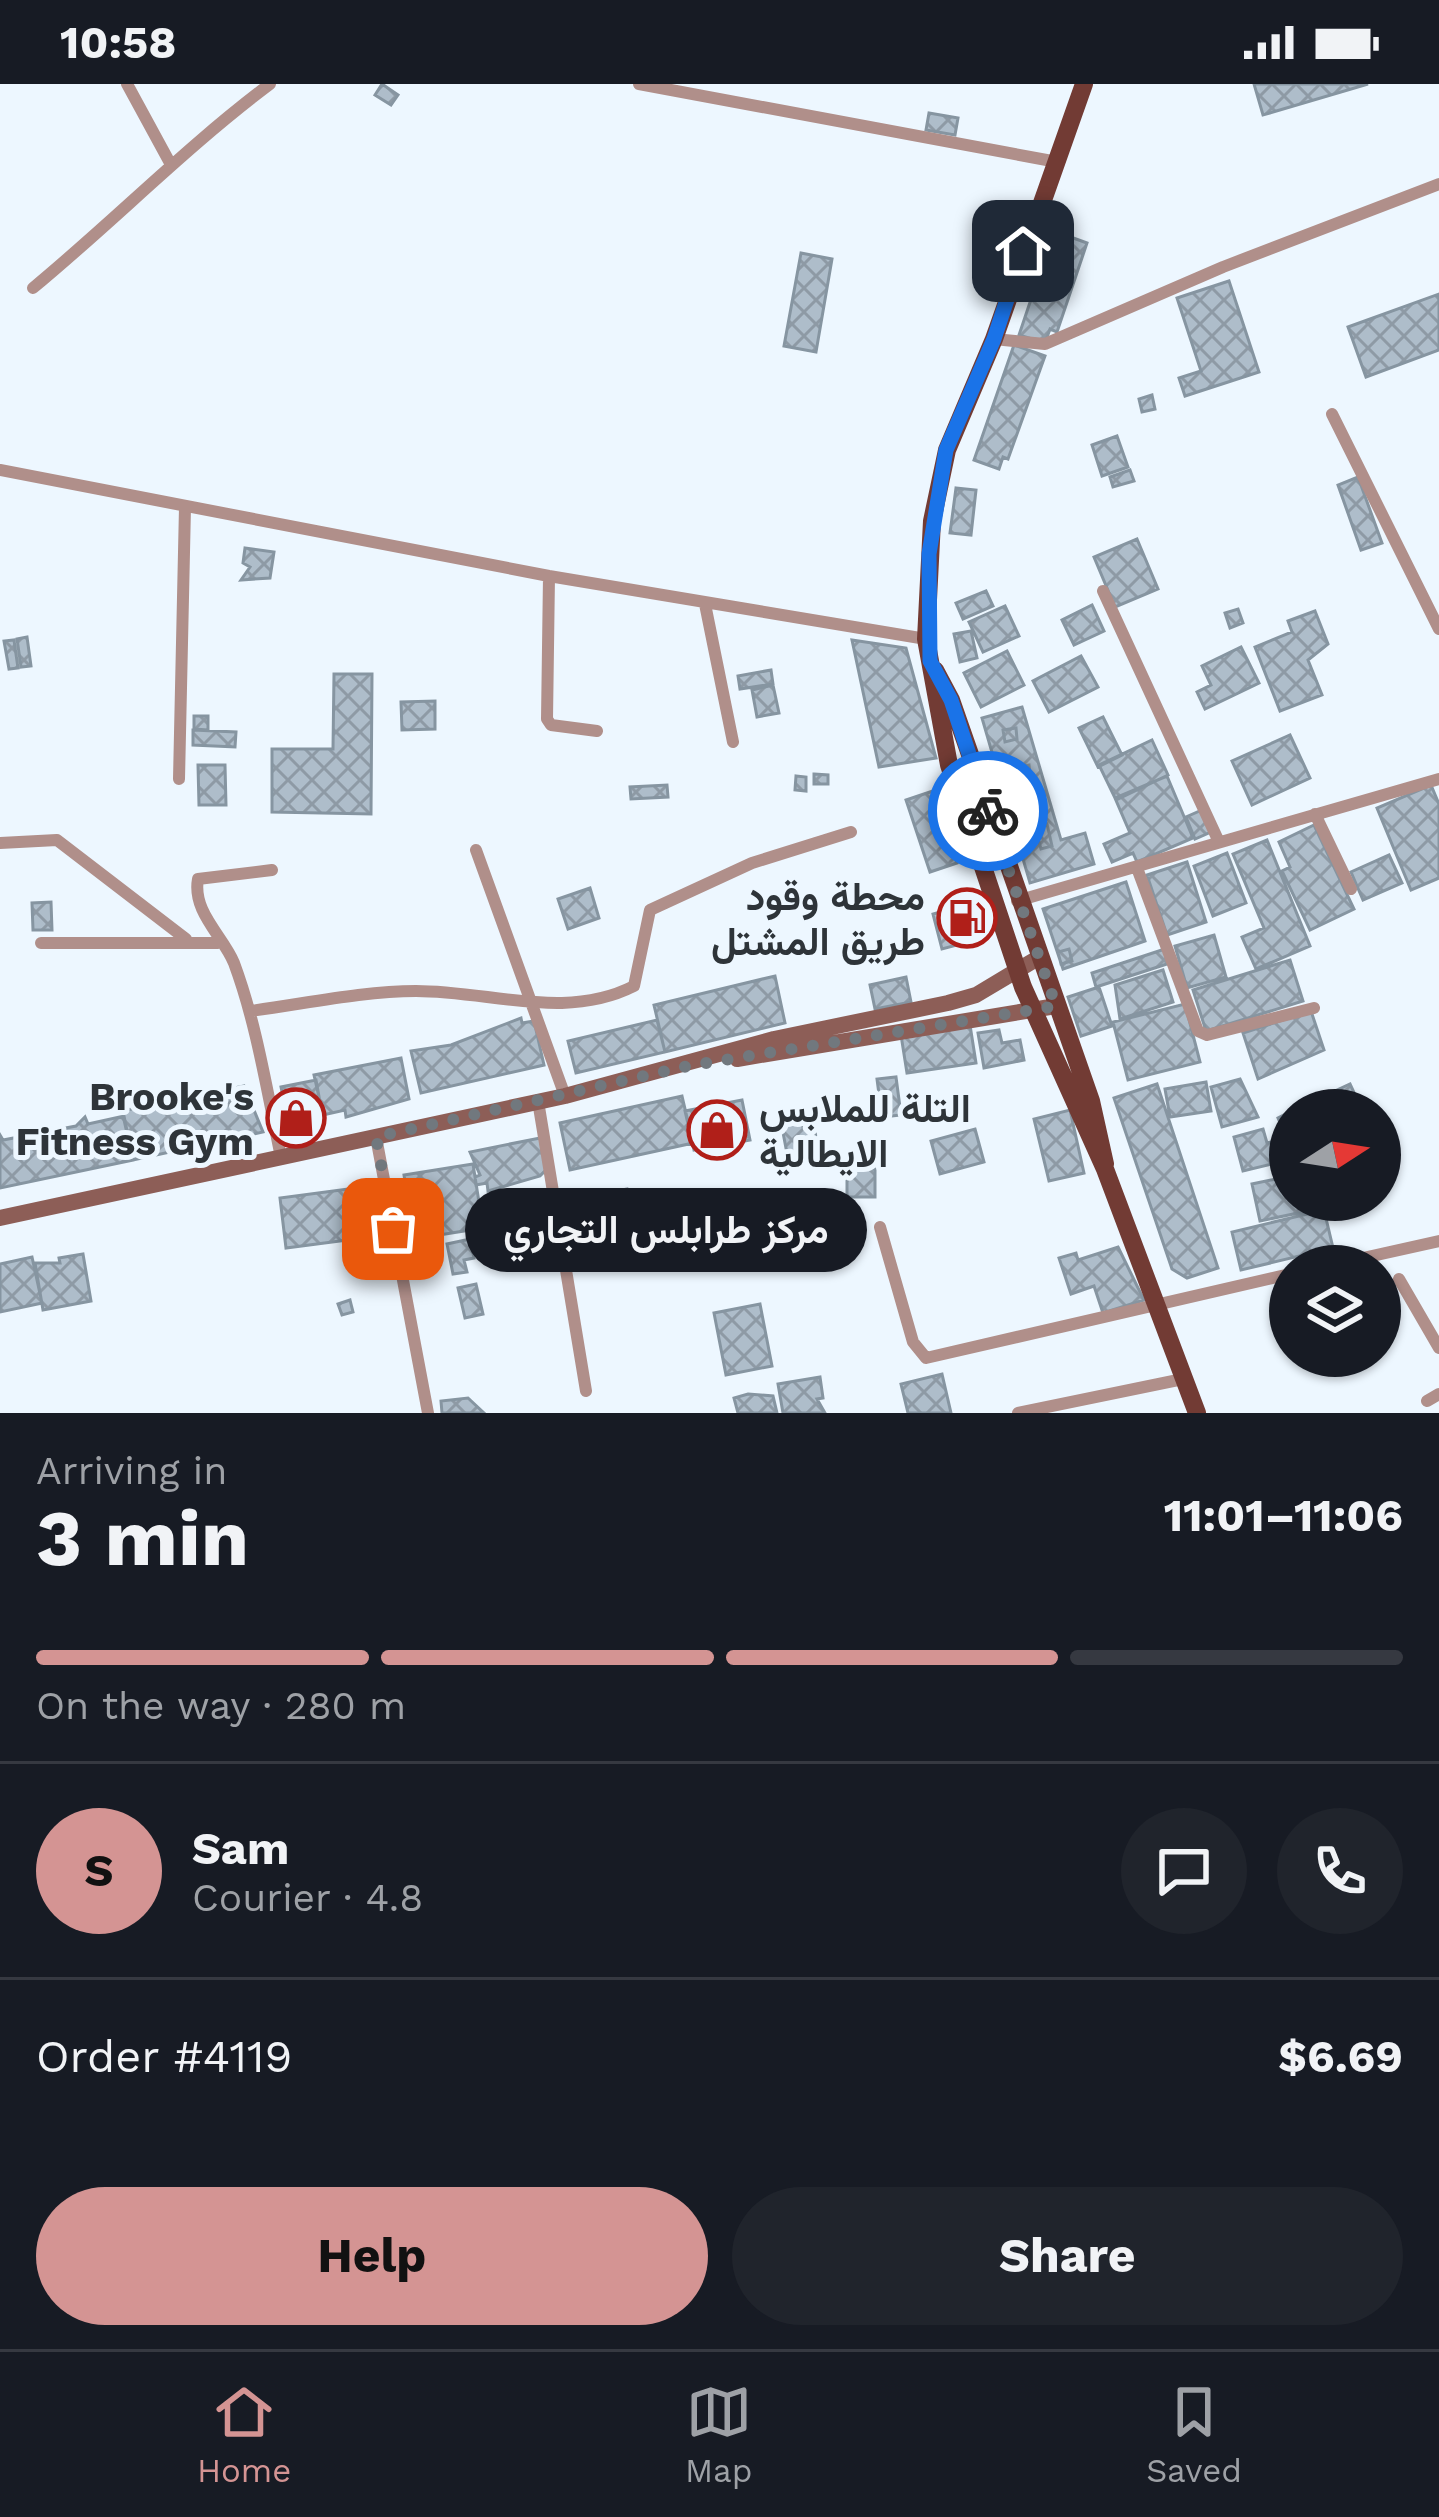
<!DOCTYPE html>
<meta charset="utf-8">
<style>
body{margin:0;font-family:"Work Sans",Vazirmatn,sans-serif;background:#20242c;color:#f1f3f6;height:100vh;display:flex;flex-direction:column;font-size:45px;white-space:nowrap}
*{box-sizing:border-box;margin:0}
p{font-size:39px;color:#9ea1a6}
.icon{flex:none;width:66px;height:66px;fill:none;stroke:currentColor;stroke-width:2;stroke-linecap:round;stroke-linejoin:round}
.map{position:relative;height:1329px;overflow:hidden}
.details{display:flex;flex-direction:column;background:#171b24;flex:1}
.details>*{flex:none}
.needle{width:78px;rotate:78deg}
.fabs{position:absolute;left:1269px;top:1005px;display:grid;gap:24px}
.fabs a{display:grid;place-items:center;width:132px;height:132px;border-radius:50%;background:#171b24;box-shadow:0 3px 9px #0004;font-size:60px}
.pin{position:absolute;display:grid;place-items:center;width:102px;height:102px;color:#fff;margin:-51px;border-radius:24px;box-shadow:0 6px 18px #0006}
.courier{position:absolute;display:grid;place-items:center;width:120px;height:120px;margin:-60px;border:9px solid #1a73e8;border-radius:50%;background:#fff;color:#222;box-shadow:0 3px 15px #0007}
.bubble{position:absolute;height:84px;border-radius:42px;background:#171b24;box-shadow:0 3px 9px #0004;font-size:39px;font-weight:700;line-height:84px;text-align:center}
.head em{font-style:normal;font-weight:700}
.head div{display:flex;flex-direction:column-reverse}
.head{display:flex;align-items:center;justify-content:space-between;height:204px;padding:0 36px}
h1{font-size:78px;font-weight:700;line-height:90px}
.bar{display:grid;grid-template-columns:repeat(4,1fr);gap:18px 12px;align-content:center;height:144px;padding:0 36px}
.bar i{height:15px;border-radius:9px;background:#363941}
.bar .on{background:#d49493}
.bar p{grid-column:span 4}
.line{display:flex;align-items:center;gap:30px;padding:0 36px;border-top:3px solid #363941}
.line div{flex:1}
.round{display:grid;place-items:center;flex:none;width:126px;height:126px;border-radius:63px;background:#20242c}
.primary-button{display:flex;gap:24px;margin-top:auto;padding:24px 36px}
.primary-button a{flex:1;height:138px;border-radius:72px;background:#d49493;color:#111;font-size:48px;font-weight:700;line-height:138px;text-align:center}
.primary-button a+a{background:#20242c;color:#f1f3f6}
.status{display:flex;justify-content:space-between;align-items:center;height:84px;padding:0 60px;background:#171b24;direction:ltr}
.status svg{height:33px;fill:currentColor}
.tabs{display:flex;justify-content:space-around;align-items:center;height:168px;border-top:3px solid #363941;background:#171b24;font-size:33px;color:#9ea1a6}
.tabs a{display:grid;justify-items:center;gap:6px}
.tabs .on{color:#d49493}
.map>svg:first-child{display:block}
.building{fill:url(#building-cross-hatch);stroke:#8695a1;stroke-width:3}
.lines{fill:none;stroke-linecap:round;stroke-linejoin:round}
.minor{stroke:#b08f8a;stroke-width:12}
.secondary{stroke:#8d5e57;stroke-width:16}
.primary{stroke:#723b34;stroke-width:18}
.done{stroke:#71787e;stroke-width:12;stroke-dasharray:0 21.6}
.route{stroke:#1a73e8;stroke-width:15}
.labels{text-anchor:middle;stroke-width:10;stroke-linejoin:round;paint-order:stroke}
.poi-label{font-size:39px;font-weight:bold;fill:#2e3439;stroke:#edf7ff;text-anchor:end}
</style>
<div class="status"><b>10:58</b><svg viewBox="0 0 49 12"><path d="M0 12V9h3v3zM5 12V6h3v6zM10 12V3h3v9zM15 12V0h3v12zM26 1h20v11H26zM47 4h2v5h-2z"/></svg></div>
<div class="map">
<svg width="1439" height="1329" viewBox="0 0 1439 1329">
<defs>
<pattern id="building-cross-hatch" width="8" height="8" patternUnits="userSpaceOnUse" patternTransform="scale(3)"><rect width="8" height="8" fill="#aebdca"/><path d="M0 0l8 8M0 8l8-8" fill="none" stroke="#8e9aa5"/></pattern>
</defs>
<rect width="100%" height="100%" fill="#edf7ff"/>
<!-- building -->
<path class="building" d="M382 0 398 11 391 21 375 11Z
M1254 0H1368L1263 31Z
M929 29 958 34 955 51 926 46Z
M1054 147 1087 159 1057 248 1050 245 1045 259 1019 251Z
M801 169 832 175 816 268 784 262Z
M1229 197 1259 288 1185 312 1179 294 1201 287 1177 214Z
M1439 210V266L1366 293 1348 243Z
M1014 261 1045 272 1008 375 1003 373 999 385 974 376Z
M1152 311 1155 325 1142 328 1139 315Z
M1117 352 1128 383 1102 392 1092 361Z
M1130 386 1134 397 1113 403 1110 393Z
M1358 393 1382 459 1361 466 1338 401Z
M956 404 976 406 971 451 950 449Z
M1137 455 1158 505 1115 523 1094 473Z
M245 464 274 468 270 494 241 496 250 483 243 479Z
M986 507 993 522 963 535 956 519Z
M1092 521 1104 547 1074 561 1062 536Z
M1005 522 1019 552 983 568 969 538Z
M1238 525 1243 539 1230 544 1225 529Z
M1315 527 1328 560 1308 576 1322 611 1280 627 1255 563 1292 548 1288 537Z
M971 547 977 574 960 578 954 550Z
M27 553 31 582 21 583 17 555Z
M14 556 18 584 9 585 4 557Z
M852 556 906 564 936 674 879 683Z
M1241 563 1259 599 1205 625 1197 608 1211 601 1202 582Z
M1007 567 1024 601 981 623 964 589Z
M1081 572 1098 603 1049 628 1033 597Z
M771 586 773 600 740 605 738 592Z
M334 590H372L371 730 272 728V665H333Z
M773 601 779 629 757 633 752 606Z
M435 617V645L402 646 401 618Z
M1022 623 1061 756 1085 749 1094 780 1030 799 982 634Z
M194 632H208V646L194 645Z
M1103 633 1122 671 1098 683 1079 644Z
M1016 644 1017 655 1005 658 1003 646Z
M193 646 236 648 235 663 193 661Z
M1290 651 1310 694 1252 721 1232 677Z
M1152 656 1168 691 1116 716 1099 681Z
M198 681H225L226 721H199Z
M1029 681 1030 692 1018 695 1015 684Z
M814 690 828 691V700H814Z
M796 692 806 693V707L795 706Z
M1167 692 1193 754 1137 778 1133 769 1112 778 1104 760 1130 749 1115 714Z
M667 701 668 713 631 715 630 703Z
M1431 701 1439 720V794L1411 806 1377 724Z
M933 707 957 779 930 788 906 716Z
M1041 718 1045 731 1033 734 1030 721Z
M1202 726 1211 748 1195 755 1186 733Z
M1047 740 1052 762 1041 765 1035 744Z
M1314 741 1354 825 1310 846 1282 787 1290 783 1279 758Z
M1267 756 1310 862 1256 885 1242 853 1264 844 1233 770Z
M1227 769 1246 819 1213 832 1194 782Z
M1389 771 1402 799 1363 816 1351 788Z
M1187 778 1206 838 1167 851 1147 791Z
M1126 798 1145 857 1063 885 1043 825Z
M590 804 599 834 568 845 558 815Z
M51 818 52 846H33L32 819Z
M951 825 952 832 969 827 976 856 942 865 933 830Z
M1214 851 1226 893 1187 904 1175 862Z
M1069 865 1072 877 1061 880 1058 868Z
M1165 865 1170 879 1096 903 1092 889Z
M1290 876 1303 917 1206 947 1193 906Z
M1163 886 1173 918 1120 935 1115 901Z
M775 892 785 939 665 968 654 921Z
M906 893 911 918 875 925 870 901Z
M1099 903 1112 942 1081 952 1068 913Z
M1185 920 1200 978 1128 996 1113 938Z
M1311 927 1324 966 1258 995 1243 949Z
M521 934 522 939 534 937 544 981 421 1009 411 967 451 961Z
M657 936 665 968 576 989 568 957Z
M970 941 976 979 907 989 901 951Z
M999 946 1002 959 1020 956 1024 976 984 984 978 949Z
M401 974 409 1015 346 1033 345 1026 323 1031 314 991Z
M896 993 901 1031 882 1033 877 995Z
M1240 995 1258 1033 1222 1043 1211 1003Z
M316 996 324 1040 290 1047 281 1003Z
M1206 998 1211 1027 1170 1033 1165 1005Z
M1157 1000 1218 1184 1187 1194 1172 1185 1114 1014Z
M1350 1000 1362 1026H1294Z
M244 1002 263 1048 133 1076 122 1027Z
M682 1012 693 1059 570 1086 560 1039Z
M742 1016 750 1056 694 1066 685 1027Z
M1070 1026 1084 1089 1049 1097 1034 1035Z
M1290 1028V1062L1278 1034Z
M124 1032 133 1076 0 1104V1051L3 1056 76 1042 85 1033 88 1040Z
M812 1032 820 1074 789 1080 781 1038Z
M975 1045 984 1078 940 1090 931 1057Z
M1263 1045 1267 1059 1275 1057 1280 1078 1243 1087 1234 1053Z
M540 1054 546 1086 540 1092 488 1107 487 1099 476 1101 475 1093 480 1091 470 1068Z
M473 1080 483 1144 414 1155 404 1091Z
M847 1085H875V1113H847Z
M1285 1093 1290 1116H1301L1303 1128 1260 1137 1252 1100Z
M379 1101 386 1151 286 1164 280 1114Z
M627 1105 632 1135 590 1143 584 1113Z
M1324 1126 1333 1164 1241 1186 1232 1148Z
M470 1155 474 1174 464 1176 467 1188 453 1190 447 1160Z
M1118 1163 1144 1216 1103 1229 1094 1202 1071 1210 1059 1174 1076 1169 1078 1176Z
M83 1170 91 1217 43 1226 35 1179H60L59 1174Z
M32 1173 42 1219 0 1228V1180Z
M476 1200 483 1230 465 1234 458 1204Z
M350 1216 353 1228 342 1231 338 1220Z
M760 1220 772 1282 726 1291 714 1229Z
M942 1290 951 1329H908L901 1300Z
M820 1293 823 1314 817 1315 825 1329H783L778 1300Z
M748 1310 773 1312 777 1329H738L734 1314Z
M468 1314 484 1329H442L441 1317Z"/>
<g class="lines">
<!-- minor -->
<path class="minor" d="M127 0 170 79
M639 0 1052 77
M33 204C114 137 186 63 270 0
M994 255 1045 260 1223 183 1439 100
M1332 330 1439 545
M0 386 549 492 926 555
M549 492 547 635 551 641 597 647
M1103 507 1219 758
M705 520 733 658
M179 695 185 423
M1315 730 1351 805
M0 759 57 756 186 855
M476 766 565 1012
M1137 784 1198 947 1207 951 1314 924
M272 786 198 795C192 828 223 852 234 879 257 941 267 1008 281 1073
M1017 817 1439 695
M41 859H218
M250 927C304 920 362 907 416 907 491 907 565 937 634 902L650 826 752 779 851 748
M538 1017 586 1307
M376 1053 428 1329
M880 1143 913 1258 926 1274 1290 1190
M1327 1182 1439 1157
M1399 1195 1439 1264
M1427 1317 1439 1310
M1018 1329 1183 1295"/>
<!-- secondary -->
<path class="secondary" d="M737 975 1056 922
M0 1134 565 1012 774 955 948 919 976 911 1038 874"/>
<!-- primary -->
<path class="primary" d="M1084 0 994 255 947 366 932 437 926 555 949 681 1023 903 1105 1085 1197 1329
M935 586 951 616 1091 1017 1105 1080"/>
</g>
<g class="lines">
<!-- done -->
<path class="done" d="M393 1145 376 1053 688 982 1056 922 988 727"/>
<!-- route -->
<path class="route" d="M988 727 951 616 930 577 929 470 946 366 994 255 1023 167"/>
</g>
<!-- icons -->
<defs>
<g id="fuel-ring" transform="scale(3)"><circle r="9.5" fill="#edf7ff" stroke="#b01f19" stroke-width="1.5"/><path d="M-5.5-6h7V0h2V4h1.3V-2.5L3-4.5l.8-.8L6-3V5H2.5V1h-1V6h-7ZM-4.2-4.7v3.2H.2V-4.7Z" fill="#b01f19"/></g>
<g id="shop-ring" transform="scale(3)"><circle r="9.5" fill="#edf7ff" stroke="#b01f19" stroke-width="1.5"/><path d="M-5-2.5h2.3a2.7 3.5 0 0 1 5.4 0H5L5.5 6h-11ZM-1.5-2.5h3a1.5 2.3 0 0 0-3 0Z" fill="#b01f19"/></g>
</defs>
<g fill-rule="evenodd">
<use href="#fuel-ring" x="967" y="834"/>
<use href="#shop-ring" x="296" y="1034"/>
<use href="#shop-ring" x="717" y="1046"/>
</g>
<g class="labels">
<!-- poi labels -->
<g class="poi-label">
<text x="925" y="826">محطة وقود<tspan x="925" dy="45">طريق المشتل</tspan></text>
<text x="254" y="1026">Brooke's<tspan x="254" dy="45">Fitness Gym</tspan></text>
<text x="759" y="1038" text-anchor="start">التلة للملابس<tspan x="759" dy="45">الايطالية</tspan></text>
</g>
</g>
</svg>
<div class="fabs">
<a><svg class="needle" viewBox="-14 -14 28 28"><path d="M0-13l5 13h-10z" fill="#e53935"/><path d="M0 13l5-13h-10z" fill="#9ea1a6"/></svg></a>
<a><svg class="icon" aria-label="layers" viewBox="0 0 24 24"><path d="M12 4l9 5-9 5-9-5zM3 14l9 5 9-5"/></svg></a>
</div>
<div class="pin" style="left:393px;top:1145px;background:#ea580c"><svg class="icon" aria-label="bag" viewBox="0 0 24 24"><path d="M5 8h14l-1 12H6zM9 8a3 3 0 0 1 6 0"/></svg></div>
<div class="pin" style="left:1023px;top:167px;background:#1f2937"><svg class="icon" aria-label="home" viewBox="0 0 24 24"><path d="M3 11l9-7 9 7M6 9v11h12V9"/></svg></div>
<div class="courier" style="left:988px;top:727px"><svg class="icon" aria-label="bike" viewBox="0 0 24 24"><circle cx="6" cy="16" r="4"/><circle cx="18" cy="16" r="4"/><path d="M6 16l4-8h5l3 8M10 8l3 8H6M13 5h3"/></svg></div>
<div class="bubble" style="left:465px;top:1104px;width:402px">مركز طرابلس التجاري</div>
</div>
<section class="details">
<div class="head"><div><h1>3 min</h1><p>Arriving in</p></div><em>11:01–11:06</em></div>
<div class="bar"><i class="on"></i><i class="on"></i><i class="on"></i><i></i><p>On the way · 280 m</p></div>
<div class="line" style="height:216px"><b class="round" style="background:#d49493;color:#111">S</b><div><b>Sam</b><p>Courier · 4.8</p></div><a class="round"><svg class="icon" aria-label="chat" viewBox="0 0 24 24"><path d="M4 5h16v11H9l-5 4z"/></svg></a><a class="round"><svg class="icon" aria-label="phone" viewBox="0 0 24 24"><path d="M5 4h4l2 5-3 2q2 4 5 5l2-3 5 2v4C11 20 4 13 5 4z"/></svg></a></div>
<div class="line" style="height:156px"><div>Order #4119</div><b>$6.69</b></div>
<div class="primary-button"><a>Help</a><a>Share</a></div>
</section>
<nav class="tabs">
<a class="on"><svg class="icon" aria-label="home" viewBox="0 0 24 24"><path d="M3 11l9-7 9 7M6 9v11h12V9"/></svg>Home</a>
<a><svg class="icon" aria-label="map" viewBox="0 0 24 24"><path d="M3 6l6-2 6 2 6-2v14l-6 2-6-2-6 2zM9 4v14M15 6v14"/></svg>Map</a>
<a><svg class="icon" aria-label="saved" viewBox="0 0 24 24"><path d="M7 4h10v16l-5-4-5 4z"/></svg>Saved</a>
</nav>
